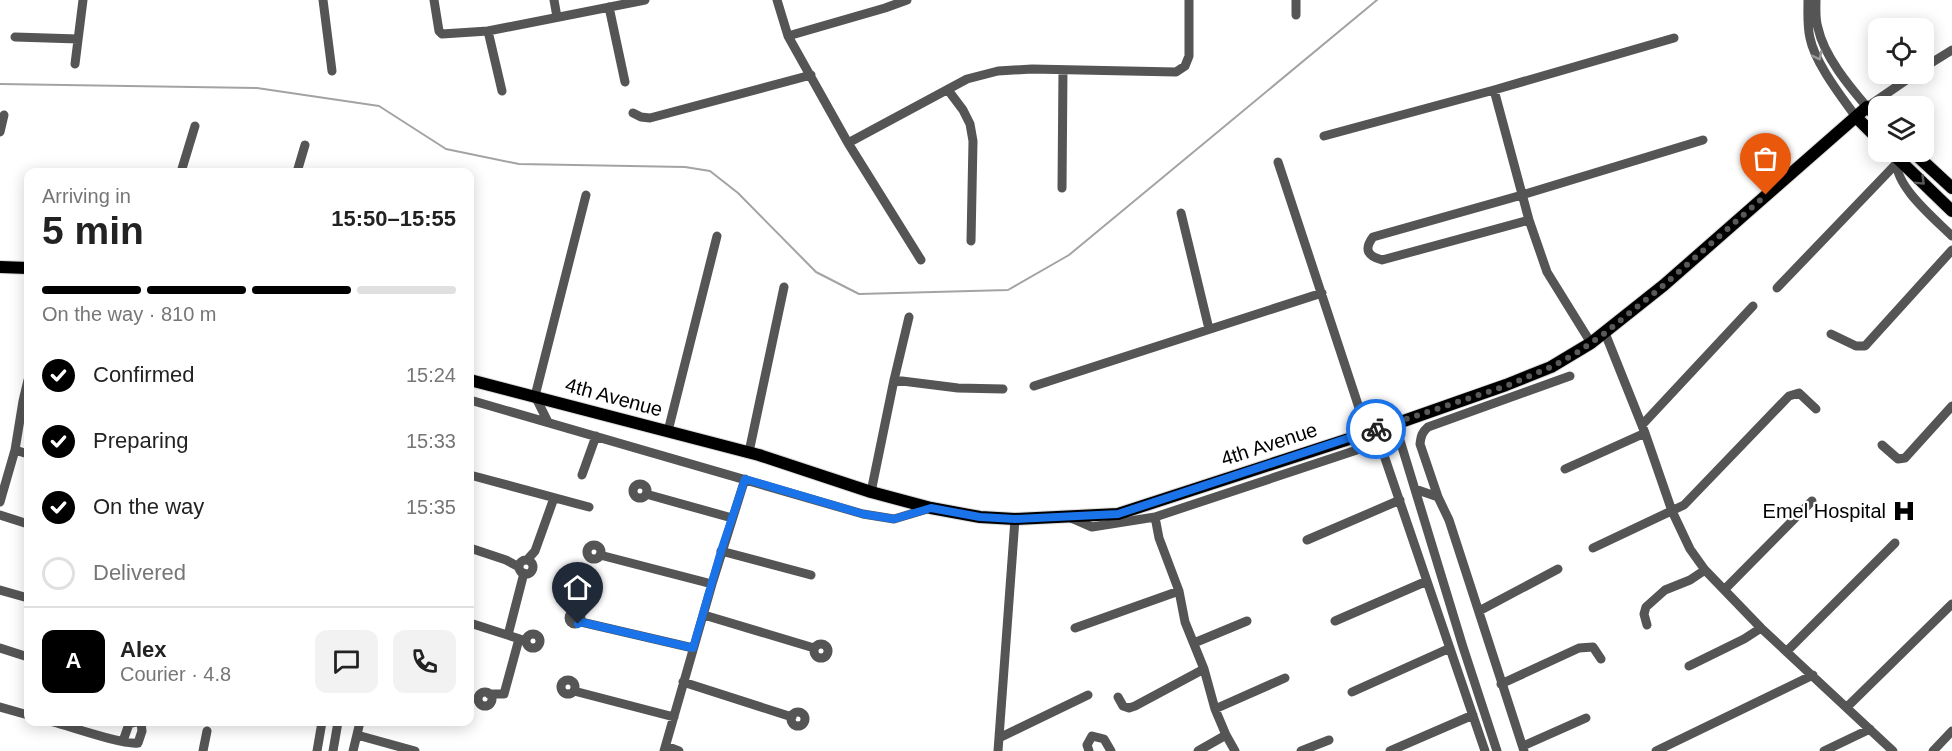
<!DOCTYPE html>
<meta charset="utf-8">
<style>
body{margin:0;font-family:Arial,sans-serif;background:#f2f2f2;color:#222;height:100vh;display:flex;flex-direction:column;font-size:22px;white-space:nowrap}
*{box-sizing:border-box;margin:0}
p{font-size:20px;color:#767676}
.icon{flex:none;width:33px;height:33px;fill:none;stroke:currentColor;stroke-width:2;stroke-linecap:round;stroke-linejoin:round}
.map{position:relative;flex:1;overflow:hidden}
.sheet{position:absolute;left:24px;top:168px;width:450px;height:558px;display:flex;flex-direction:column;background:#fff;border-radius:12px;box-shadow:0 3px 15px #0003}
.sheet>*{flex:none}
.fabs{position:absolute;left:1868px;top:18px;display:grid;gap:12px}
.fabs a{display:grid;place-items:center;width:66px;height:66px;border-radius:12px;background:#fff;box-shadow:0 3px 15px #0003;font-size:30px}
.pin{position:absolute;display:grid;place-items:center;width:51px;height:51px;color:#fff;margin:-62px -26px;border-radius:50% 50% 50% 0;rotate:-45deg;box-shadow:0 0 6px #0007}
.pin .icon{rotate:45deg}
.courier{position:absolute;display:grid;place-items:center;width:60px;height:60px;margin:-30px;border:4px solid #1a73e8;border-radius:50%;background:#fff;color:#222;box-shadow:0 2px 8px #0007}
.overview em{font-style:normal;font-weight:700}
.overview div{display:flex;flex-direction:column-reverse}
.overview{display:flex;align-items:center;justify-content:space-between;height:102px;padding:0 18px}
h1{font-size:39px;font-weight:700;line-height:45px}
.bar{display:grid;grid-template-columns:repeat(4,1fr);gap:9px 6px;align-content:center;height:72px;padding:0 18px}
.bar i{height:8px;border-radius:4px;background:#e0e0e0}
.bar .current{background:#000}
.bar p{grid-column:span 4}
.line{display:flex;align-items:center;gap:15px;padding:0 18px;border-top:2px solid #e0e0e0}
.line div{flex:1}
.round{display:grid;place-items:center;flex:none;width:63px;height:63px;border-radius:12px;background:#f2f2f2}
ol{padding:0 18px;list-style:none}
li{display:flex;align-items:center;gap:18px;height:66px}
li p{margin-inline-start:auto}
li .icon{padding:6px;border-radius:50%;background:#000;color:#fff;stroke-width:4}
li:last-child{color:#767676}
li i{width:33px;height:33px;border:3px solid #e0e0e0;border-radius:50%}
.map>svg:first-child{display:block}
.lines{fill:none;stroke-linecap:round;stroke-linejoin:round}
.stream{stroke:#a3a3a3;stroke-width:2}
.major-casing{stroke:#dbdbdb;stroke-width:14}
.minor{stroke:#555;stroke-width:9}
.major{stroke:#000;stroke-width:12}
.oneway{stroke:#999}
.oneway2{stroke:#595959}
.done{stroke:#595959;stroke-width:6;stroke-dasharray:0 10.8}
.route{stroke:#1a73e8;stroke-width:8}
.labels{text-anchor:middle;stroke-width:4.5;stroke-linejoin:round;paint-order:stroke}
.street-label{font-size:20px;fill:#000;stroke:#fff}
.poi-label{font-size:20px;fill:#000;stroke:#fff;text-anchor:end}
</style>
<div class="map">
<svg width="1952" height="751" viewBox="0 0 1952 751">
<rect width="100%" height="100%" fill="#fff"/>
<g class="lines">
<!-- stream -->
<path class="stream" d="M0 84 257 88 379 106 446 149 519 164 685 167 710 171 738 193 816 272 859 294 1008 290 1069 255 1377 0"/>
<!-- major casing -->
<g class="major-casing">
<path id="major" d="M1856 117 1878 139
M1891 152 1952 211
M1913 152 1952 188
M0 267 28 268
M470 380 759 455 871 492 931 508 980 517 1015 519 1118 514 1395 424 1506 385 1551 367 1591 343 1664 285 1867 107 1878 117"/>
</g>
<!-- minor -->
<path class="minor" d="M323 0 332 71
M434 0 439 31 442 34 488 31 645 0
M554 0 557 17
M777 0 788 36 848 143 921 260
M1296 0V15
M1808 0C1808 13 1807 25 1810 38 1815 63 1841 96 1856 117
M1816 0C1816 9 1815 19 1818 28 1824 56 1849 86 1867 107L1915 74
M609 7 625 82
M488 31 502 91
M788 36 885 8 907 0
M15 37 78 39
M75 64 83 0
M1923 68 1952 50
M948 90 963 110 970 124 973 141 971 241
M1494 90 1529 220 1547 272 1591 343
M633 113 641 117 650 118 811 75
M0 132 4 115
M1324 136 1494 90 1674 38
M848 143 967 79 998 71 1032 69 1176 72 1185 66 1189 56V0
M1897 160C1893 185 1935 219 1952 236
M1278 162 1367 432
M181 172 195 126
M297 172 305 145
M1062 188 1063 70
M1181 213 1209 329
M1529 220 1382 260C1367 256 1364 249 1373 237L1522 195 1703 140
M1777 288 1896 164
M1605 333 1645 433 1672 511 1690 549 1705 570 1761 628 1893 751
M1831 334 1856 346H1865L1952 250
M894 380 958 388 1003 389
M1034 386 1322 293
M470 400 863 514 894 519 931 508
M548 422 535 396 586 195
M1395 424 1463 647 1497 751
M1642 425 1753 306
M1375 429 1485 751
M668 431 717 236
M1882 445 1898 459 1905 458 1952 406
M15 450 28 454
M749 452 784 287
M1565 469 1645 433
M470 475 589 507
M582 475 596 436
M633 491a7 7 0 1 1 14 0a7 7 0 1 1-14 0Z
M1415 489 1438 497
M871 492 894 380 909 317
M646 494 732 518
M0 502 15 450 23 401 28 380
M0 515 28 524
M1069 517 1092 527 1155 517 1381 442
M1155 517 1159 538 1179 591 1185 622 1204 669 1215 709 1226 735 1235 751
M1307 540 1400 500
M587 552a7 7 0 1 1 14 0a7 7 0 1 1-14 0Z
M470 548 506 560 519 567
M1593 548 1684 505 1789 396 1799 393 1816 409
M721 551 811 575
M600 555 712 584
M527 560 535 551 554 498
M519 567a7 7 0 1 1 14 0a7 7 0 1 1-14 0Z
M1725 589 1812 501
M0 590 28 598
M1479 611 1558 569
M569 618a6 6 0 1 1 12 0a6 6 0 1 1-12 0Z
M704 615 814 648
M1335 621 1427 581
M581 622 693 648
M470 623 526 641
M1647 625 1644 614 1646 607 1665 590 1690 580 1705 570
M1075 628 1179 591
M526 641a7 7 0 1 1 14 0a7 7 0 1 1-14 0Z
M508 635 524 573
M1194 643 1247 621
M814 651a7 7 0 1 1 14 0a7 7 0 1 1-14 0Z
M0 648 28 657
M1787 651 1895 543
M1689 666 1744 639 1761 628
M561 687a7 7 0 1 1 14 0a7 7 0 1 1-14 0Z
M683 682 792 717
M1501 684 1579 648 1593 647 1601 659
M574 691 674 717
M1352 692 1450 648
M478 699a7 7 0 1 1 14 0a7 7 0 1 1-14 0Z
M489 694H504L519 639
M1118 697 1123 706 1129 708 1135 706 1204 669
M0 707 28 715
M1847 707 1952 604
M1215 709 1285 678
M791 719a7 7 0 1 1 14 0a7 7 0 1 1-14 0Z
M53 722C72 727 122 745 138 743L142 731 141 723 136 722 129 724 123 741
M357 735 415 751
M999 738 1088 695
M666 746 679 751
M1523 746 1586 718
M203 751 207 731
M317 751 322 722
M333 751 338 722
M353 751 360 722
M664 751 712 584 745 479
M998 751 1015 519
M1089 751 1087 745 1092 736 1104 739 1111 751
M1198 751 1226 735
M1301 751 1329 740
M1390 751 1473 715
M1524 751 1449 520 1438 497 1420 444C1421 436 1422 432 1428 427L1570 376
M1656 751 1813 675
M1824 751 1870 729
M1933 751 1952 731"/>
<!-- major -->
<use href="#major" class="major"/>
</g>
<!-- one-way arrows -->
<defs><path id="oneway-chevron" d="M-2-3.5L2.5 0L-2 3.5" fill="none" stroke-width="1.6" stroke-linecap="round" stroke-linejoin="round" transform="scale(1.5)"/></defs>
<use class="oneway" href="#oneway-chevron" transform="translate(1818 56) rotate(63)"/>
<use class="oneway2" href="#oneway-chevron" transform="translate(1921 181) rotate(44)"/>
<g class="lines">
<!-- done -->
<path class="done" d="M1376 429 1506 386 1551 367 1575 354 1605 333 1664 285 1766 195"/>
<!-- route -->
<path class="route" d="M578 624 581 622 693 648 721 551 745 479 863 514 894 519 931 508 980 517 1015 519 1118 514 1376 429"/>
</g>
<!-- icons -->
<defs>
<g id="hospital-bare" transform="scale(1.8)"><path d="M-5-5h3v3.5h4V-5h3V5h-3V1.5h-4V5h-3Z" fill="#000" stroke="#fff" stroke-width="2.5" paint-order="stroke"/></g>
</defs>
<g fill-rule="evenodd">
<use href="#hospital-bare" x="1904" y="511"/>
</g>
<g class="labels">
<!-- street labels -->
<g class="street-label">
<text transform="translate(614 397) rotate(15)" y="7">4th Avenue</text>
<text transform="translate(1269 444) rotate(-18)" y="7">4th Avenue</text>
</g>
<!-- poi labels -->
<g class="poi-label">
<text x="1886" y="518">Emel Hospital</text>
</g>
</g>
</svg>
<div class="fabs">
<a><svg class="icon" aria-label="locate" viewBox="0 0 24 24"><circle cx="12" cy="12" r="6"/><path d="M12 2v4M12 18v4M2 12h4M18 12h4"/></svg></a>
<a><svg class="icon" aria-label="layers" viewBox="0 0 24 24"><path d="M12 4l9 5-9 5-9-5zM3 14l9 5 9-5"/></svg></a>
</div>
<div class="pin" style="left:1766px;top:195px;background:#ea580c"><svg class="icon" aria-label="bag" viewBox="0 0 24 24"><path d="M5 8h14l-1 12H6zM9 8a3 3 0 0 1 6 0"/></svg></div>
<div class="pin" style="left:578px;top:624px;background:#1f2937"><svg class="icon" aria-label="home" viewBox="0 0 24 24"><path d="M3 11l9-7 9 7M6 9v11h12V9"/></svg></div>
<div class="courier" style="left:1376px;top:429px"><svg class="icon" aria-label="bike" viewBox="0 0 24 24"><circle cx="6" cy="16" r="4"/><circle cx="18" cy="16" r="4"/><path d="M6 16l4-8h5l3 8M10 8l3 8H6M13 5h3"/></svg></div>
<section class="sheet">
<div class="overview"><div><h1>5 min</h1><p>Arriving in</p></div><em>15:50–15:55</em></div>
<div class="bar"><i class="current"></i><i class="current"></i><i class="current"></i><i></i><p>On the way · 810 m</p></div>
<ol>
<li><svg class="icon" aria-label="check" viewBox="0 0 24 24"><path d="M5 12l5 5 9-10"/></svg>Confirmed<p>15:24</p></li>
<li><svg class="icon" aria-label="check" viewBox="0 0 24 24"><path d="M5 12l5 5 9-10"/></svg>Preparing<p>15:33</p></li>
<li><svg class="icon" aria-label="check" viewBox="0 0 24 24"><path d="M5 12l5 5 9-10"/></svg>On the way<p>15:35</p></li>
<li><i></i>Delivered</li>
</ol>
<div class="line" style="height:108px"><b class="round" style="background:#000;color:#fff">A</b><div><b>Alex</b><p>Courier · 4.8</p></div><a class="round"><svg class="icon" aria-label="chat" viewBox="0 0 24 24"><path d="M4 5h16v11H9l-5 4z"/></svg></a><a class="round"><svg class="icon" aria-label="phone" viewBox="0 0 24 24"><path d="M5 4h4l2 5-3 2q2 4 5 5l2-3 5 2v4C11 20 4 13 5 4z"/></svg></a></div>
</section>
</div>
